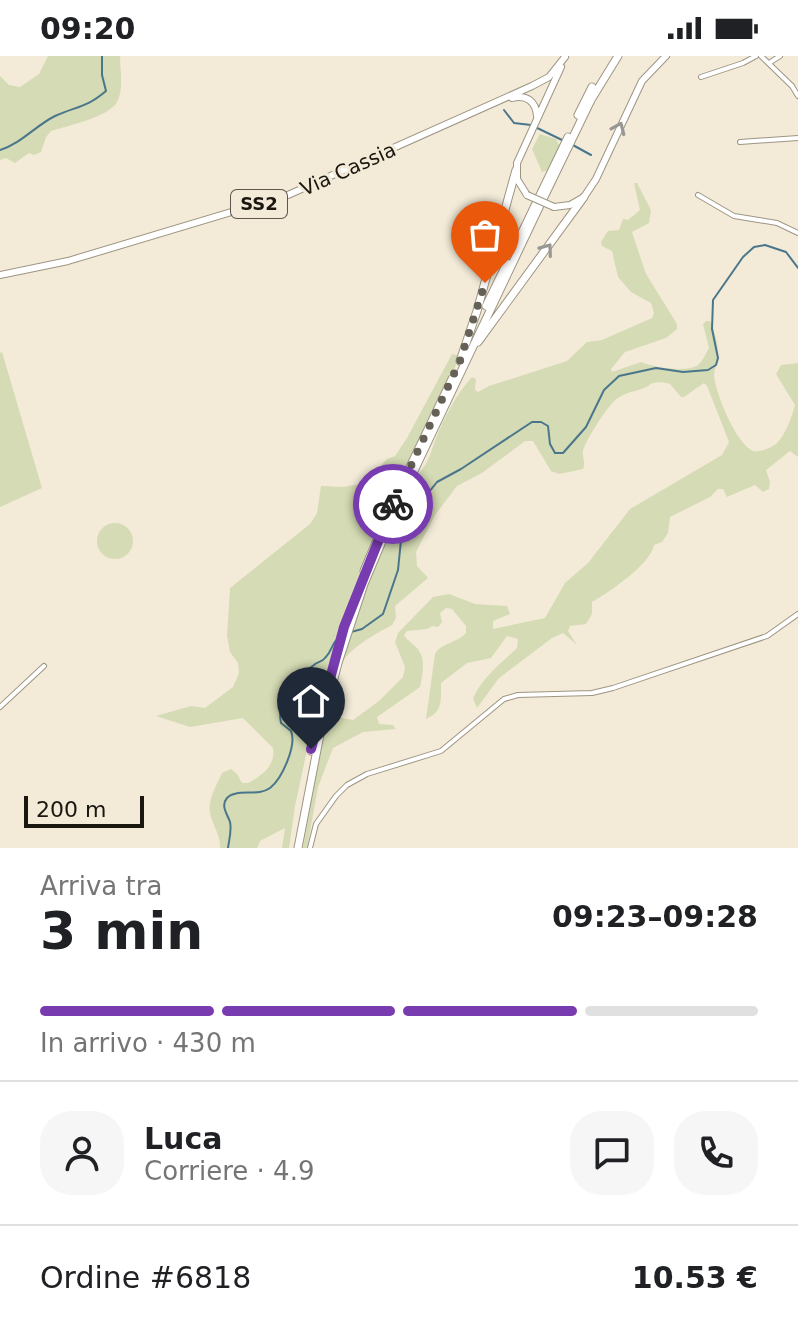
<!DOCTYPE html>
<html lang="it">
<meta charset="utf-8">
<style>
body{margin:0;font-family:"DejaVu Sans",sans-serif;background:#f6f6f6;color:#202124;height:100vh;display:flex;flex-direction:column;font-size:30px;white-space:nowrap}
*{box-sizing:border-box;margin:0}
p{font-size:26px;color:#757577}
.icon{flex:none;width:44px;height:44px;fill:none;stroke:currentColor;stroke-width:2;stroke-linecap:round;stroke-linejoin:round}
.map{position:relative;height:792px;overflow:hidden}
.drawer{display:flex;flex-direction:column;background:#fff;flex:1}
.drawer>*{flex:none}
.scale{position:absolute;left:24px;bottom:20px;width:120px;box-sizing:border-box;padding-left:8px;border:4px solid #1a1710;border-top:0;font-size:22px;line-height:28px;white-space:nowrap;color:#1a1710;-webkit-text-stroke:6px #f3ebd8;paint-order:stroke}
.pin{position:absolute;display:grid;place-items:center;width:68px;height:68px;color:#fff;margin:-82px -34px;border-radius:50% 50% 50% 0;rotate:-45deg;box-shadow:0 0 8px #0007}
.pin .icon{rotate:45deg}
.courier{position:absolute;display:grid;place-items:center;width:80px;height:80px;margin:-40px;border:6px solid #783bb0;border-radius:50%;background:#fff;color:#222;box-shadow:0 2px 10px #0007}
.overview em{font-style:normal;font-weight:700}
.overview div{display:flex;flex-direction:column-reverse}
.overview{display:flex;align-items:center;justify-content:space-between;height:136px;padding:0 40px}
h1{font-size:52px;font-weight:700;line-height:60px}
.bar{display:grid;grid-template-columns:repeat(4,1fr);gap:12px 8px;align-content:center;height:96px;padding:0 40px}
.bar i{height:10px;border-radius:6px;background:#e0e0e0}
.bar .current{background:#783bb0}
.bar p{grid-column:span 4}
.line{display:flex;align-items:center;gap:20px;padding:0 40px;border-top:2px solid #e0e0e0}
.line div{flex:1}
.round{display:grid;place-items:center;flex:none;width:84px;height:84px;border-radius:32px;background:#f6f6f6}
.status{display:flex;justify-content:space-between;align-items:center;height:56px;padding:0 40px;background:#fff;direction:ltr}
.status svg{height:22px;fill:currentColor}
.map>svg:first-child{display:block}
.green{fill:#d5dbb4;fill-rule:evenodd}
.lines{fill:none;stroke-linecap:round;stroke-linejoin:round}
.stream{stroke:#4a768b;stroke-width:2}
.minor-casing{stroke:#9d9583;stroke-width:6}
.major-casing{stroke:#9d9583;stroke-width:8}
.highway-casing{stroke:#9d9583;stroke-width:9}
.minor{stroke:#fff;stroke-width:4}
.major{stroke:#fff;stroke-width:6}
.highway{stroke:#fff;stroke-width:7}
.major-bridge-casing{stroke:#9d9583;stroke-width:8;stroke-linecap:butt}
.major-bridge{stroke:#fff;stroke-width:6}
.oneway{stroke:#989793}
.done{stroke:#666156;stroke-width:8;stroke-dasharray:0 14.4}
.route{stroke:#783bb0;stroke-width:10}
.labels{text-anchor:middle;stroke-width:6;stroke-linejoin:round;paint-order:stroke}
.shield{fill:#f3ebd8;stroke:#5b574c;stroke-width:2}
.shield-label{font-size:18px;font-weight:bold;fill:#1a1710}
.street-label{font-size:20px;fill:#1a1710;stroke:#f3ebd8}
</style>
<div class="status"><b>09:20</b><svg viewBox="0 0 49 12"><path d="M0 12V9h3v3zM5 12V6h3v6zM10 12V3h3v9zM15 12V0h3v12zM26 1h20v11H26zM47 4h2v5h-2z"/></svg></div>
<div class="map">
<svg width="798" height="792" viewBox="0 0 798 792">
<rect width="100%" height="100%" fill="#f3ebd8"/>
<!-- green -->
<path class="green" d="M48 0H120C120 14 124 33 117 46 109 61 67 70 51 75L46 81 41 96 34 99 29 97 15 107 6 102 0 104V20L9 29 20 31 39 18Z
M540 78 556 83 560 91 548 114 542 116 532 93Z
M634 127H637L651 154 649 167 632 176 646 218 677 268V273L666 282 625 296 611 313 612 316 641 306C652 311 687 317 698 309 703 305 706 297 709 292L703 268 706 265H710C715 275 719 291 718 301 718 308 714 313 714 319 715 336 736 388 753 395 759 397 771 392 776 388 785 380 792 361 795 349L776 318 781 309 798 307V401L790 395 766 414 770 426 769 433 763 436 755 429 727 441 723 433H718L710 441 670 461 668 477 662 486 654 489C650 509 609 536 592 546V558L586 568 570 570 568 575 577 589 563 577 552 582 499 622 477 652 473 642C483 621 500 608 517 592L518 583 507 580 491 602 467 607 441 627C441 645 443 655 426 663L435 598C441 587 457 587 466 577V570L452 553 446 552 440 557 442 566 438 571 432 570 427 573 407 575 404 579C408 586 415 588 419 595 426 604 422 621 420 631L377 661 379 668 393 669 396 673 363 676 333 692 318 731 307 792H303L324 668 313 666 295 750 289 792H282L285 772 260 785 257 792H220C221 776 207 763 210 748 211 738 218 726 222 717L231 713 237 718 242 727H248C262 720 276 709 273 692L243 662 190 671 156 660 191 650 205 652 233 631 239 617 238 607 230 596 227 580 230 532 310 468 317 457 321 430 343 431 371 426 375 416 387 403 395 400 407 382 452 298 457 299V307L409 407 410 411 419 417C429 406 431 396 436 382 444 362 457 337 472 321L476 323 475 334 478 336 489 330 567 305 587 286 602 284 652 262 654 257 651 247 631 236 618 221 612 195 602 190 601 186 608 175 619 174 623 163 628 164 640 154ZM662 326 670 328 681 341H684L704 327 707 330 729 386 722 399 630 453 588 507 565 527 545 562 493 573V565L510 558 507 550 475 548 449 538 433 541 398 577 395 586 405 611 403 621 379 645 353 664 342 662C315 614 354 589 392 569L396 562 395 550 428 522 417 510 416 496 435 459 457 430 482 417 525 385H533L551 415 559 418 583 413C586 406 582 402 583 395 585 385 609 347 618 342 629 334 642 336 652 327Z
M2 296 42 432 0 451V297Z
M97 485a18 18 0 1 1 36 0a18 18 0 1 1-36 0Z"/>
<g class="lines">
<!-- stream -->
<path class="stream" d="M504 54 514 67 531 69 562 84
M571 88 591 99
M0 94C22 87 35 70 55 60 77 50 86 52 106 35L102 19V0
M351 576 362 573 383 558 398 514 401 484 425 441 437 426 461 413 532 366H541L548 370 550 388 555 397H563L586 371 604 334 619 320 656 312 683 316 708 314 716 309 718 302 712 273 713 244 743 201 754 191 765 189 786 196 798 212
M228 792C229 784 232 774 230 766 228 759 220 750 227 742 236 732 258 741 270 732 282 723 297 689 291 675L281 667C276 644 296 621 314 609 317 606 322 606 325 602 335 592 329 586 345 579"/>
<!-- minor casing -->
<g class="minor-casing">
<path id="minor" d="M761 0 792 30 798 40
M769 7 780 0
M701 21 743 7 756 0
M740 86 798 82
M698 139 734 160 777 167 798 177
M0 651 44 610
M310 792 316 768 336 740 347 729 367 718 441 695 504 643 518 639 592 637 613 632 767 580 798 558"/>
</g>
<!-- major casing -->
<g class="major-casing">
<path id="major" d="M512 42C527 38 536 46 537 60
M527 139 517 123V107L561 11
M554 151 570 149 584 141 596 123 642 25 666 0
M0 219 68 205 288 139 532 30 549 21 565 1"/>
</g>
<!-- highway casing -->
<g class="highway-casing">
<path id="highway" d="M578 59 592 31
M514 193 568 81
M486 250 507 207
M478 286 584 141
M460 305 477 255 516 114
M364 515 389 455 452 323
M311 695 319 661
M298 792 322 668 338 607 364 528 394 457 543 143 591 44 618 0"/>
</g>
<!-- minor -->
<use href="#minor" class="minor"/>
<!-- major -->
<use href="#major" class="major"/>
<!-- highway -->
<use href="#highway" class="highway"/>
<!-- major-bridge casing -->
<g class="major-bridge-casing">
<path id="major-bridge" d="M527 139 554 151"/>
</g>
<!-- major-bridge -->
<use href="#major-bridge" class="major-bridge"/>
</g>
<!-- one-way arrows -->
<defs><path id="oneway-chevron" d="M-2-3.5L2.5 0L-2 3.5" fill="none" stroke-width="1.6" stroke-linecap="round" stroke-linejoin="round" transform="scale(2)"/></defs>
<g class="oneway">
<use href="#oneway-chevron" transform="translate(619 72) rotate(-66)"/>
<use href="#oneway-chevron" transform="translate(547 193) rotate(-54)"/>
</g>
<g class="lines">
<!-- done -->
<path class="done" d="M393 448 460 305 485 227"/>
<!-- route -->
<path class="route" d="M311 693 344 571 393 448"/>
</g>
<g class="labels">
<!-- shield labels -->
<rect class="shield" x="231" y="134" width="56" height="28" rx="6"/>
<g class="shield-label">
<text x="259" y="154">SS2</text>
</g>
<!-- street labels -->
<g class="street-label">
<text transform="translate(348 113) rotate(-24)" y="7">Via Cassia</text>
</g>
</g>
</svg>
<div class="scale">200 m</div>
<div class="pin" style="left:485px;top:227px;background:#ea580c"><svg class="icon" aria-label="bag" viewBox="0 0 24 24"><path d="M5 8h14l-1 12H6zM9 8a3 3 0 0 1 6 0"/></svg></div>
<div class="pin" style="left:311px;top:693px;background:#1f2937"><svg class="icon" aria-label="home" viewBox="0 0 24 24"><path d="M3 11l9-7 9 7M6 9v11h12V9"/></svg></div>
<div class="courier" style="left:393px;top:448px"><svg class="icon" aria-label="bike" viewBox="0 0 24 24"><circle cx="6" cy="16" r="4"/><circle cx="18" cy="16" r="4"/><path d="M6 16l4-8h5l3 8M10 8l3 8H6M13 5h3"/></svg></div>
</div>
<section class="drawer">
<div class="overview"><div><h1>3 min</h1><p>Arriva tra</p></div><em>09:23–09:28</em></div>
<div class="bar"><i class="current"></i><i class="current"></i><i class="current"></i><i></i><p>In arrivo · 430 m</p></div>
<div class="line" style="height:144px"><a class="round"><svg class="icon" aria-label="person" viewBox="0 0 24 24"><circle cx="12" cy="8" r="4"/><path d="M4 21q1-7 8-7t8 7"/></svg></a><div><b>Luca</b><p>Corriere · 4.9</p></div><a class="round"><svg class="icon" aria-label="chat" viewBox="0 0 24 24"><path d="M4 5h16v11H9l-5 4z"/></svg></a><a class="round"><svg class="icon" aria-label="phone" viewBox="0 0 24 24"><path d="M5 4h4l2 5-3 2q2 4 5 5l2-3 5 2v4C11 20 4 13 5 4z"/></svg></a></div>
<div class="line" style="height:104px"><div>Ordine #6818</div><b>10.53 €</b></div>
</section>
